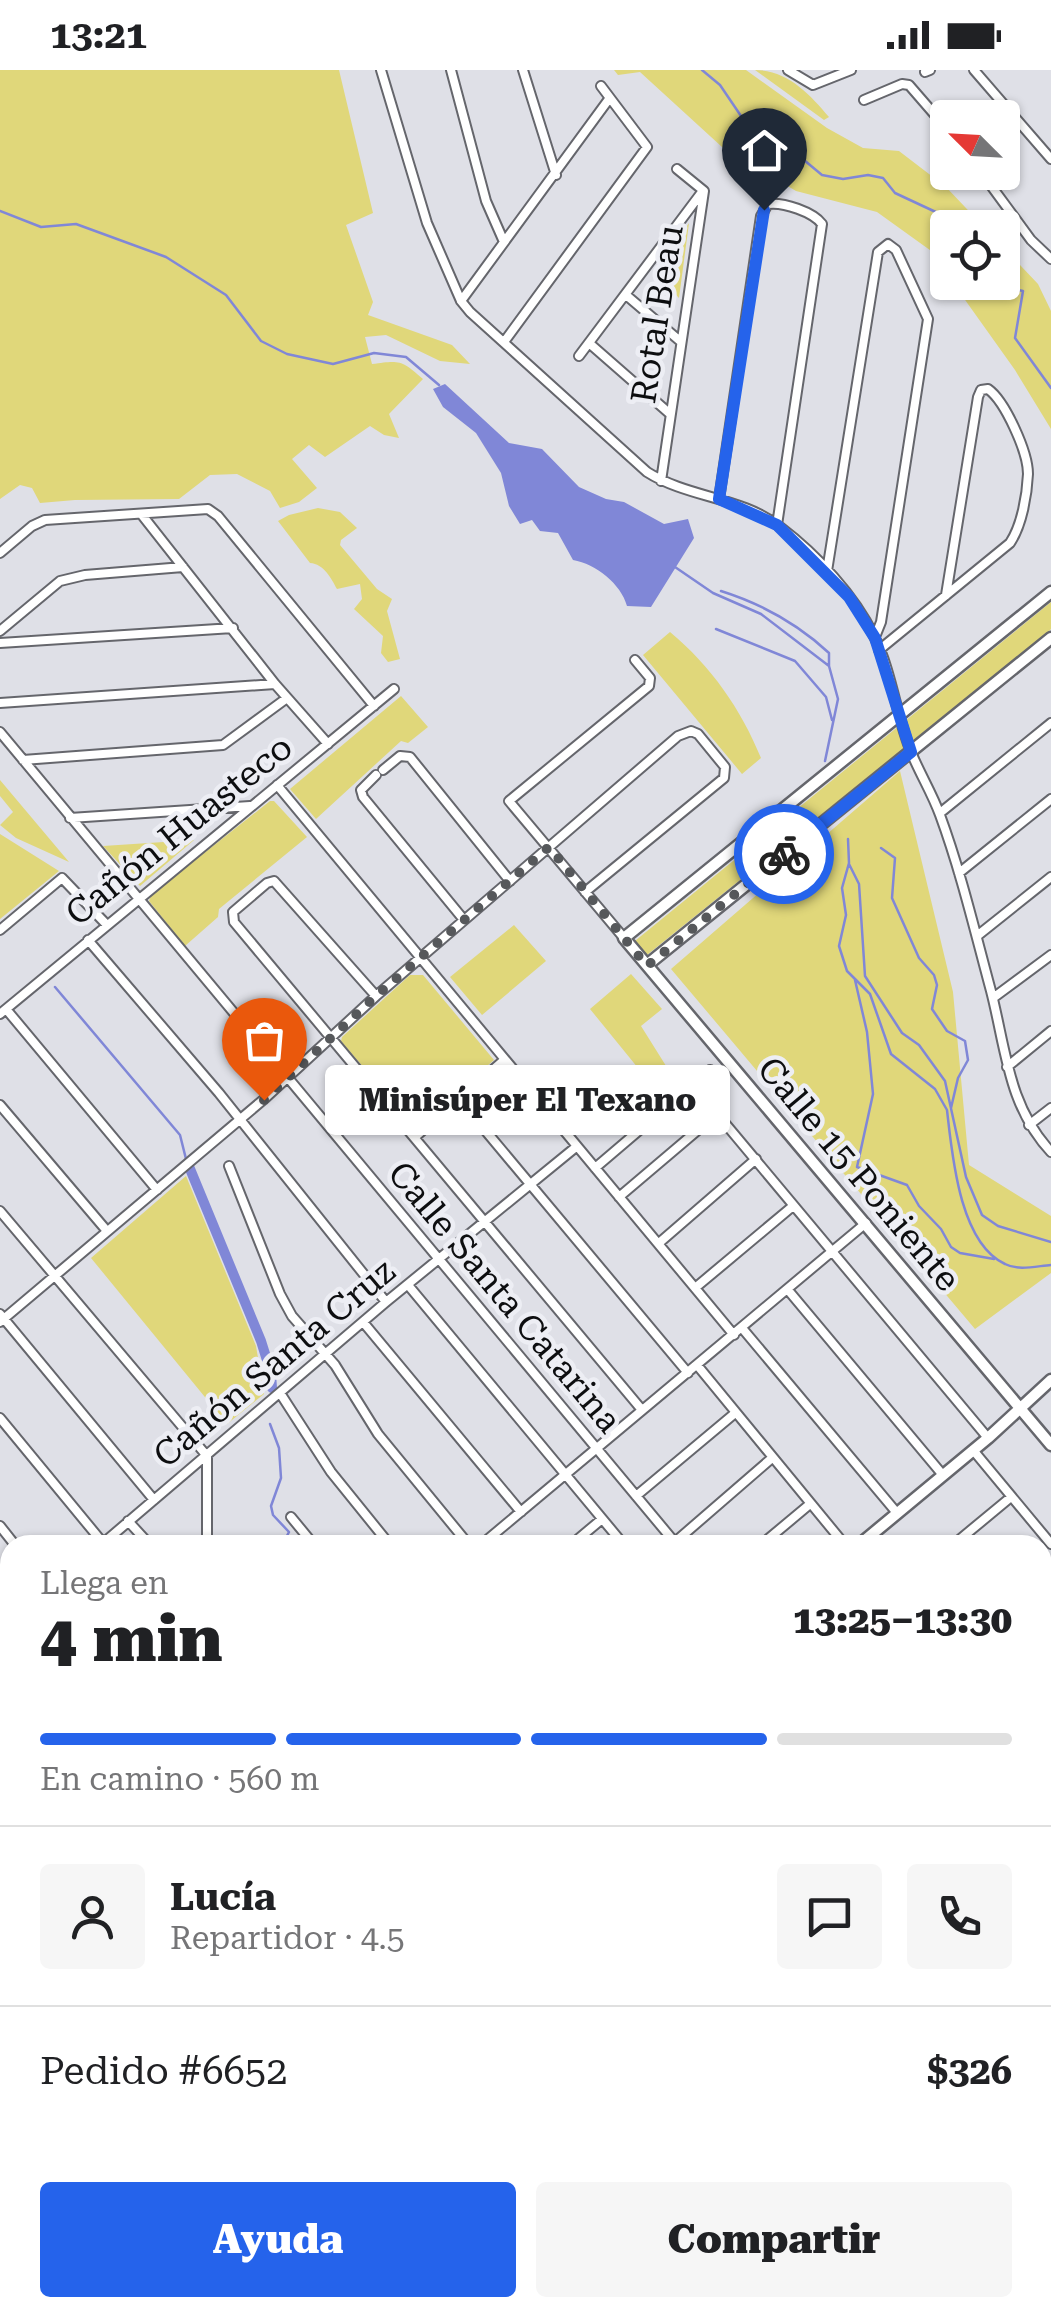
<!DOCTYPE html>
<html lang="es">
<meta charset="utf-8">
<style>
body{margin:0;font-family:"Roboto Serif",serif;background:#f6f6f6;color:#202124;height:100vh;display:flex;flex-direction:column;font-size:38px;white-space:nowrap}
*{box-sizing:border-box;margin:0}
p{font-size:32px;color:#757577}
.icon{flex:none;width:55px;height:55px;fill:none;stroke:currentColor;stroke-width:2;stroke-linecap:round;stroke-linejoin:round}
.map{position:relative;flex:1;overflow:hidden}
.panel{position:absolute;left:0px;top:1465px;width:1052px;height:782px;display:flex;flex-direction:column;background:#fff;border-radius:30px 30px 0 0;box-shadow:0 2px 8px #0004}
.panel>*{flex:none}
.needle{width:65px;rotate:294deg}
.buttons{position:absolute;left:930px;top:30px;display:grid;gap:20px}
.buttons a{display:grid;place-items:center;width:90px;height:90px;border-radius:10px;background:#fff;box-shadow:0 2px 8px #0004;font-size:50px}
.pin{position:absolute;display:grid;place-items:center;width:85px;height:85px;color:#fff;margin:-102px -42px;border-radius:50% 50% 50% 0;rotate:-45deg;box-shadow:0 0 10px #0007}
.pin .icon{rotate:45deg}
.courier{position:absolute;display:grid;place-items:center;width:100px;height:100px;margin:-50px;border:8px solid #2563eb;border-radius:50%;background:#fff;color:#222;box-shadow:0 2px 12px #0007}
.bubble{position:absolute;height:70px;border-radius:10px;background:#fff;box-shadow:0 2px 8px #0004;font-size:32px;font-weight:800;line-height:70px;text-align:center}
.head em{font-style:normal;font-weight:800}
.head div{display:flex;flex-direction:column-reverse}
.head{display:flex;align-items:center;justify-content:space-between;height:170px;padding:0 40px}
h1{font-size:65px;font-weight:800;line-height:75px}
.bar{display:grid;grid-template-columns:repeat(4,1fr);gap:15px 10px;align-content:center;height:120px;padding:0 40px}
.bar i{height:12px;border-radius:8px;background:#e0e0e0}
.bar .current{background:#2563eb}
.bar p{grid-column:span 4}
.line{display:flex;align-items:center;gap:25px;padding:0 40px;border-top:2px solid #e0e0e0}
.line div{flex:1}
.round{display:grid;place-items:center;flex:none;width:105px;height:105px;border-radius:10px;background:#f6f6f6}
.action{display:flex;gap:20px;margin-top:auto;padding:20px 40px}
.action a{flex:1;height:115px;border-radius:10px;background:#2563eb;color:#fff;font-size:40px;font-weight:800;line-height:115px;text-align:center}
.action a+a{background:#f6f6f6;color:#202124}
.status{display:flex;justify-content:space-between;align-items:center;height:70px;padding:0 50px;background:#fff;direction:ltr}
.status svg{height:28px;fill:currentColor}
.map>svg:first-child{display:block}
.green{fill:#e0d77a}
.water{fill:#8087d7}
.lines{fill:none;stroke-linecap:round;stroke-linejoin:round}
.stream{stroke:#8087d7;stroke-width:2.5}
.canal{stroke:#8087d7;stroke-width:10}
.pedestrian-casing{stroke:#65666c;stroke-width:11}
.minor-casing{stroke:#65666c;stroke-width:12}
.tertiary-casing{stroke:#65666c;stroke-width:15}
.pedestrian{stroke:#fff;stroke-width:6}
.minor{stroke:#fff;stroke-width:8}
.tertiary{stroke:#fff;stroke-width:10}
.done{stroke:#56585b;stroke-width:10;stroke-dasharray:0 18}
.route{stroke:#2563eb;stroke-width:12}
.labels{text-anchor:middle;stroke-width:9;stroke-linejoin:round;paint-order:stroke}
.street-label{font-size:35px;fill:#0d0e10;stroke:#edeef4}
</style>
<div class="status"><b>13:21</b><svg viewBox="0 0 49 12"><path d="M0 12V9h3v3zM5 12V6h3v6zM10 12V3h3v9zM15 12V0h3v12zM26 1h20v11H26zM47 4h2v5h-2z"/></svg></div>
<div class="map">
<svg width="1051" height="2247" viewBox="0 0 1051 2247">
<rect width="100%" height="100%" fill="#dfe0e7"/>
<!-- green -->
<path class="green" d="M0 0H339L373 143 346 155 373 232 368 245 452 275 470 294 440 291 386 265 365 267 372 294C400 290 402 290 423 309L389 344 399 368 384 365 370 356 325 387 309 375 292 389 317 418 299 432 280 438 270 421 237 404 210 405 179 429 75 430 40 433 32 418 20 415 0 429Z
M614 0H746L827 58 863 78 899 81 946 117 984 157 948 158 947 204 934 183 877 142 796 121 722 77 640 2 618 5Z
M755 0C787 0 809 23 829 47L824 50Z
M689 153 679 228 655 203Z
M1003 177 1038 214 1051 241V359L1015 300 953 213 1002 212Z
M318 438 340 442 357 458 341 470 340 475 377 519 392 529 387 541 400 589 388 592 381 583 383 566 354 539 362 529 360 514 337 519C331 508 324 494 310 493L278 451 289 445Z
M1051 532V559L1048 562 642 889 630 875Z
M670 562C711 596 741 639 761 688L742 704 643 585Z
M401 626 428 657 408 673 401 671 316 749 290 719Z
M900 701 953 922 969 1095 1051 1146V1203L975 1259 671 899Z
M0 710 69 792 16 768 0 755 13 742 0 726Z
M270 731H274L307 767 219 839 218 847 185 876 149 831 151 825Z
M0 764 59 801 0 849Z
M194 770 140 816 103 776Z
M514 855 546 891 482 945 450 907Z
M631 904 662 939 641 956 678 1015 649 1037 638 998 590 939Z
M410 905H423L494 990 415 1058 341 971 342 967Z
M186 1106 256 1276 264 1324 227 1354 91 1188Z"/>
<!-- water -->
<path class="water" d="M445 314 509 373 542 379 579 417 606 429 624 432 664 454 688 449 694 468 651 537 627 536C621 514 596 494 573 490L558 463 540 461 532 450 520 454 509 436 501 403 476 363 443 337 433 319Z"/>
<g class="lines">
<!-- stream -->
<path class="stream" d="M702 0 720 15 741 46 763 56 822 105 843 109 868 105 883 108 895 123 940 144 951 158
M0 141 41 157 76 154 166 187 226 225 261 271 287 284 333 294 374 283 406 287 439 315
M980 212 1023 221 1015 268 1051 318
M675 497 713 523 761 544 829 596 838 629 825 691
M721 521C762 534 798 554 829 583V596
M716 559 795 591 826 627 832 650
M848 769 849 793 842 818 846 845 839 876 847 901 870 924 891 984 935 1019 947 1040C952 1083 959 1173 1005 1194 1018 1201 1037 1196 1051 1195
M881 778 895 788 892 828 919 888 934 905 937 915 932 939 947 961 965 971 968 990 958 1008 951 1038
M849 794 859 814 865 906 902 963 919 975 945 1011 966 1107 982 1145 998 1156 1051 1172
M855 910 867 962 873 1024 857 1097 907 1115 919 1136 941 1159 951 1177 960 1183 994 1189
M55 917 180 1065 186 1089
M270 1354 279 1378 281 1408 271 1436 273 1445 289 1462 282 1475"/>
<!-- canal -->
<path class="canal" d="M188 1094 261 1271 271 1303 272 1318"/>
<!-- pedestrian casing -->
<g class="pedestrian-casing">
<path id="pedestrian" d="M628 2247H639
M670 2247 682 2238"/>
</g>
<!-- minor casing -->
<g class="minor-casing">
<path id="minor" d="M381 0 427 153 461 231 470 242 647 402C688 428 742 427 780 457 817 485 854 525 874 566 892 602 896 645 911 682 920 704 932 723 940 745 961 802 975 862 991 921 1006 979 1008 1036 1051 1082
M451 0 486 131 504 172
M523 0 556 105
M788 0 813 15 851 0
M974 0 1051 89
M925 2 930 0
M864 30 902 14 909 15 948 60
M981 102 1031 170 1051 189
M626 225 680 271
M461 231 609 29
M504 272 647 77 601 16
M589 273 669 343
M579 286 702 122
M661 411 704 121 677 99
M719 429 761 146 768 134C784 132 813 142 822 154L777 455
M142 445 275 614 328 674
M0 483 32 456 45 450 208 439 218 446 374 636
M827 501 878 182 888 174 896 180 928 249 881 552 875 567
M0 561 60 511 85 505 183 497
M0 573 233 558
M879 580 1010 473C1022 455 1027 425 1028 404 1028 382 1005 331 988 319L981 320 978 327 946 525
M0 633 275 614
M0 662 677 1475
M23 690 223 675 287 628
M383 700 400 686 410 687 510 811
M376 705 361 720 363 727 464 850
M277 715 734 1265
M940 743 1051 653
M70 748 250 736
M959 803 1051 729
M0 860 62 808 107 855
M977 866 1051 807
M624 868 509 731 649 616 650 608 635 590
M88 870 219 1023 386 1232
M376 926 274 811 267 813 233 842 234 852 642 1340
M993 928 1051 885
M6 939 157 1120
M0 944 394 619
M1007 997 1051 961
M693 1015 988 1368
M459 1029 688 1303
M0 1035 107 1161
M1029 1055 1051 1038
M415 1067 503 991
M229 1096 280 1224 292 1246 335 1295 378 1364 469 1475
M595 1098 710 1000
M619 1127 718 1043
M0 1141 207 1386V1475
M659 1173 756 1089
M408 1215 624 1475
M695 1218 793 1136
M788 1220 942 1404
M0 1244 154 1430
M0 1252 263 1030 376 926 678 666 691 661 698 664 725 697 724 708 585 822
M363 1252 521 1442
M742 1258 897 1443
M697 1295 845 1475
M280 1323 331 1402 390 1475
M0 1348 103 1473
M973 1380 1051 1474
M636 1426 734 1344
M291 1447 314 1475
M128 1451 150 1475
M0 1456 15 1475
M675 1472 772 1388
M101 1475 386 1232 576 1077
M481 1475 866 1153
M571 1475 602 1449
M761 1475 810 1434
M953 1475 1011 1427
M0 1560 10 1552
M1042 1598 1051 1589
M0 1609 10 1621
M0 1636 10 1648
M1042 1690 1051 1681
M0 1728 10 1740
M1042 1782 1051 1773
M1042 1821 1051 1831
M0 1824 10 1836
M0 1915 10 1926
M1042 1916 1051 1926
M1042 1976 1051 1987
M0 2008 10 2020
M1042 2038 1051 2031
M0 2100 10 2112
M0 2192 10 2204
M1042 2204 1051 2197
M38 2238 46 2247
M115 2238 122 2247
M192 2238 200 2247
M510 2238 518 2247
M800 2238 807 2247
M260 2247 272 2238
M390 2247 401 2238
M483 2247 495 2238
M991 2247 1003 2238"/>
</g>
<!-- tertiary casing -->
<g class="tertiary-casing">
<path id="tertiary" d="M1051 522 624 868 1051 1375
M647 895 1051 568
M859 1475 988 1368 1051 1310
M1042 2120 1051 2113
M0 2200 10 2192
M284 2238 294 2247
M1011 2238 1018 2247
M888 2247 899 2238"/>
</g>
<!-- pedestrian -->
<use href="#pedestrian" class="pedestrian"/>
<!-- minor -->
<use href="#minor" class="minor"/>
<!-- tertiary -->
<use href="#tertiary" class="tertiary"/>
</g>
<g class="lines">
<!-- done -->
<path class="done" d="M264 1030 376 926 549 777 647 896 784 784"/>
<!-- route -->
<path class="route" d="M764 140 719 429 777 455 849 527 875 568 911 682 784 784"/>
</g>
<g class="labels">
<!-- street labels -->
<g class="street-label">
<text transform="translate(657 244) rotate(-81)" y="12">Rotal Beau</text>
<text transform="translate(179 760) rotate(-39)" y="12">Cañón Huasteco</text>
<text transform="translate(859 1104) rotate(50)" y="12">Calle 15 Poniente</text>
<text transform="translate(505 1227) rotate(50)" y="12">Calle Santa Catarina</text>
<text transform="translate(274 1293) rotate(-40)" y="12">Cañón Santa Cruz</text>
</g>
</g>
</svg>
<div class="buttons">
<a><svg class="needle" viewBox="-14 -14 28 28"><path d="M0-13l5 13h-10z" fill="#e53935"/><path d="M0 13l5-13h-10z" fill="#757577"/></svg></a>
<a><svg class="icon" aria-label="locate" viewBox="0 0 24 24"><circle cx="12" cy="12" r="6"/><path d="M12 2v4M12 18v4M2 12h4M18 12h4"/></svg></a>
</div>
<div class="pin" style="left:264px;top:1030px;background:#ea580c"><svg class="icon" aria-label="bag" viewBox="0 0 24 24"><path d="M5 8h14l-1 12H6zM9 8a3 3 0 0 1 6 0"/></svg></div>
<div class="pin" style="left:764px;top:140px;background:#1f2937"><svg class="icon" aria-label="home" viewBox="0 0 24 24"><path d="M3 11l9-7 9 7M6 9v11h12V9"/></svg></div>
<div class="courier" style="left:784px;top:784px"><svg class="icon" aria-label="bike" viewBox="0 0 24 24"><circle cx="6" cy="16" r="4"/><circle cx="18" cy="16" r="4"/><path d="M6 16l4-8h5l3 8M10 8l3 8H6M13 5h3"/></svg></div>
<div class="bubble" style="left:325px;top:995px;width:405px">Minisúper El Texano</div>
<section class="panel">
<div class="head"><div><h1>4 min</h1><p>Llega en</p></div><em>13:25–13:30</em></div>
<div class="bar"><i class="current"></i><i class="current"></i><i class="current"></i><i></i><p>En camino · 560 m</p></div>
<div class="line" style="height:180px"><a class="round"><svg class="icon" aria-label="person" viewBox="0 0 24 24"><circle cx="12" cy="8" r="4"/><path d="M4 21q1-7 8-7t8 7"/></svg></a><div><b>Lucía</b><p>Repartidor · 4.5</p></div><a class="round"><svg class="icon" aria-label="chat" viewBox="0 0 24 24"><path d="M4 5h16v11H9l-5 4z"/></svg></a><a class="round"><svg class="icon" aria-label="phone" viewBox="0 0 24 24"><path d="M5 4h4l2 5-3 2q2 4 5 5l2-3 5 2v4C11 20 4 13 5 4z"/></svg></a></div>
<div class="line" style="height:130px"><div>Pedido #6652</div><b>$326</b></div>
<div class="action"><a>Ayuda</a><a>Compartir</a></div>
</section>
</div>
